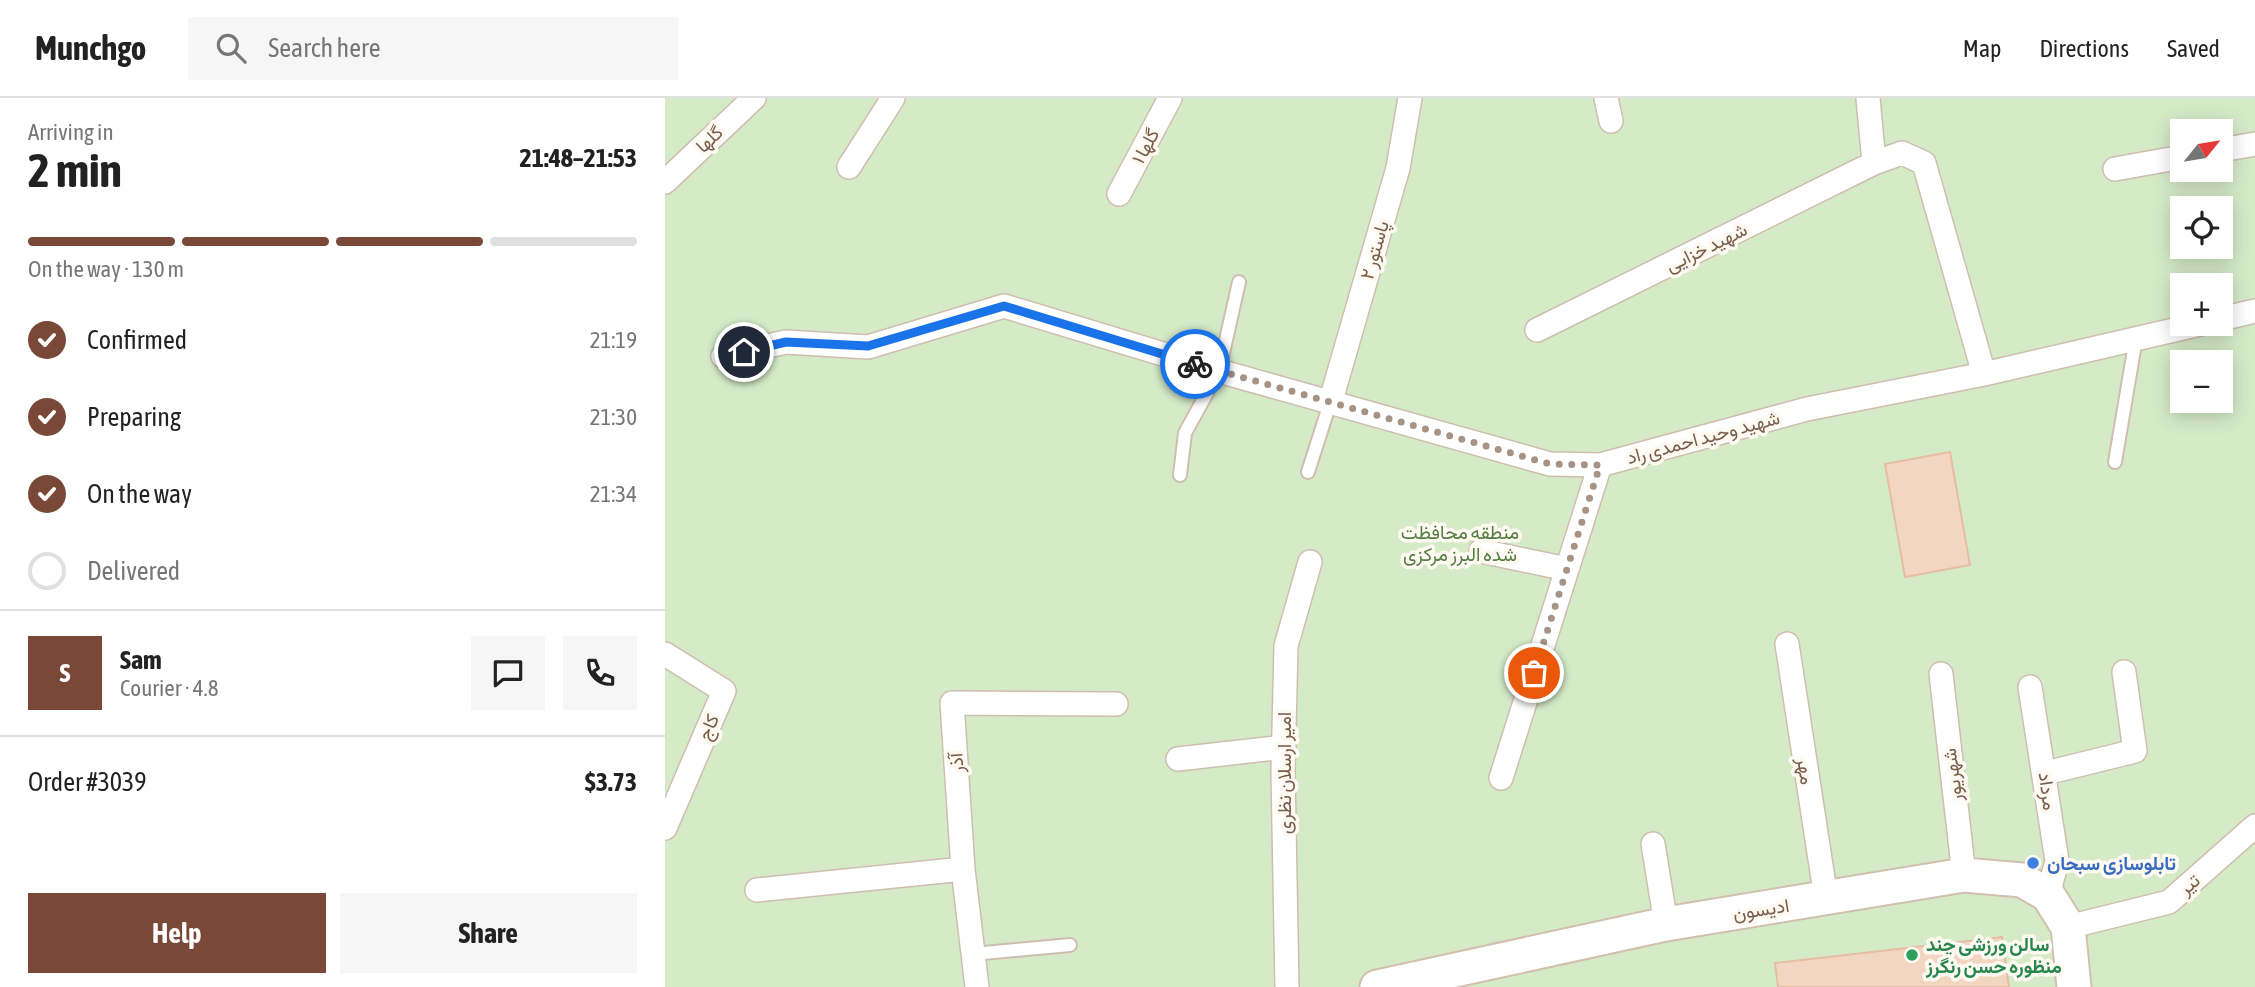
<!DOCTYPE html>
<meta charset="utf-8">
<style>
body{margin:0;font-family:"Asap Condensed",Vazirmatn,sans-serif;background:#f6f6f6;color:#222;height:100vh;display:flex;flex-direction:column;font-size:26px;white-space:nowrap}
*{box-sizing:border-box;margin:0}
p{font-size:23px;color:#767676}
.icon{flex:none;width:38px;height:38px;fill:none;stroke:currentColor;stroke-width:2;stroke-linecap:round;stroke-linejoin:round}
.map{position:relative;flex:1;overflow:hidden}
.panel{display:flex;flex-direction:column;background:#fff;width:665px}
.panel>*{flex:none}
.needle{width:46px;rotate:60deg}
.buttons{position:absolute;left:1505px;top:21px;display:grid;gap:14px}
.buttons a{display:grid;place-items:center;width:63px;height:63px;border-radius:0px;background:#fff;box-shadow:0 4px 18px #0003;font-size:35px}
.pin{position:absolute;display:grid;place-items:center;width:60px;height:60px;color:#fff;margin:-30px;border:4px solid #fff;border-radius:50%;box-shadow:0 2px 7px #0007}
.courier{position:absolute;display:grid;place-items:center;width:70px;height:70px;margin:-35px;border:5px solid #1a73e8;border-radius:50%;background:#fff;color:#222;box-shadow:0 2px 9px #0007}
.overview em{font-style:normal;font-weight:700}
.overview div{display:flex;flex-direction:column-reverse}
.overview{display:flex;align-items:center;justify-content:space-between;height:119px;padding:0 28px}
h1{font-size:46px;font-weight:700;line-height:52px}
.bar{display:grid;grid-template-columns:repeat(4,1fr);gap:10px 7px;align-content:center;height:84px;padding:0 28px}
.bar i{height:9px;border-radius:5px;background:#e0e0e0}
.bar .on{background:#794837}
.bar p{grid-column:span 4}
.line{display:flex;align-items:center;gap:18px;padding:0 28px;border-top:2px solid #e0e0e0}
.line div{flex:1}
.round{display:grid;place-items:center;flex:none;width:74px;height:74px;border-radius:0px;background:#f6f6f6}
ol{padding:0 28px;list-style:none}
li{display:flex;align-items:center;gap:21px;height:77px}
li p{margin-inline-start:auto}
li .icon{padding:7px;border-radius:50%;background:#794837;color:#fff;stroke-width:4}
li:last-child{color:#767676}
li i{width:38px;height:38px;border:4px solid #e0e0e0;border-radius:50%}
.cta{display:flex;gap:14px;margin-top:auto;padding:14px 28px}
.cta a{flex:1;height:80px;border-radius:0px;background:#794837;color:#fff;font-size:28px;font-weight:700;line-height:80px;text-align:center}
.cta a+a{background:#f6f6f6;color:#222}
header{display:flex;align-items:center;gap:42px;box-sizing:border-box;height:98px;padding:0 35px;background:#fff;border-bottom:2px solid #e0e0e0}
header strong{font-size:33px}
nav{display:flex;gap:38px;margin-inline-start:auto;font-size:24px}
.search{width:490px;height:63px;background:#f6f6f6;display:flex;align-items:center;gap:18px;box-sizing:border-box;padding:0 24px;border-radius:0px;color:#767676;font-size:26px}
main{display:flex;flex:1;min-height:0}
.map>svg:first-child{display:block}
.green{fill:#d5ebc8;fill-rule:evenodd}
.building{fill:#f2d6c2;stroke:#e4bda2;stroke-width:2}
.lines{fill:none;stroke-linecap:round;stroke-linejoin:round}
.lane-casing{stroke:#cfbeaf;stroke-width:16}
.street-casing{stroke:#cfbeaf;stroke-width:26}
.secondary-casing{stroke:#d2bfad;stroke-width:37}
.lane{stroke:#fff;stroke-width:12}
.street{stroke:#fff;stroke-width:23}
.secondary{stroke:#fff;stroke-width:33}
.done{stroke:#a69384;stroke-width:7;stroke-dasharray:0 12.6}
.route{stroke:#1a73e8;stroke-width:9}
.shop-dot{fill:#3f7fe0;stroke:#fffaf1;stroke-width:2.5}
.leisure-dot{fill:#2e9e5b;stroke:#fffaf1;stroke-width:2.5}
.labels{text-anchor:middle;stroke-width:7;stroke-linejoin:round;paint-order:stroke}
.street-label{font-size:19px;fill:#785d4d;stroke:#fffaf1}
.park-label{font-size:19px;fill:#547d44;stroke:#fffaf1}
.shop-label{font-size:19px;font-weight:bold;fill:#366cbe;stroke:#fffaf1;text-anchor:start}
.leisure-label{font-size:19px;font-weight:bold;fill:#27864d;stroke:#fffaf1;text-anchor:start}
</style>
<header>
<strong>Munchgo</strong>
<div class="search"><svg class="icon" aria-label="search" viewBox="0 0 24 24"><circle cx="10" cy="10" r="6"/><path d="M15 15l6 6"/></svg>Search here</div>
<nav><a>Map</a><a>Directions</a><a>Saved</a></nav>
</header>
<main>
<section class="panel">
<div class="overview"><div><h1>2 min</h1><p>Arriving in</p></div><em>21:48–21:53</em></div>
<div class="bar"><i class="on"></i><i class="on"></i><i class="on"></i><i></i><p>On the way · 130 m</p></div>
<ol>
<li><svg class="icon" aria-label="check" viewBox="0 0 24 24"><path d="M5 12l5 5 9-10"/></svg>Confirmed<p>21:19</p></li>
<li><svg class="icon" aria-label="check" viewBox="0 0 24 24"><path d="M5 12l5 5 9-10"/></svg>Preparing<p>21:30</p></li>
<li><svg class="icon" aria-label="check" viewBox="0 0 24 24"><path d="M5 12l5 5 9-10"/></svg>On the way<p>21:34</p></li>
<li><i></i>Delivered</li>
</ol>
<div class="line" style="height:126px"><b class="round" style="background:#794837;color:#fff">S</b><div><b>Sam</b><p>Courier · 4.8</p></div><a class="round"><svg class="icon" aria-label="chat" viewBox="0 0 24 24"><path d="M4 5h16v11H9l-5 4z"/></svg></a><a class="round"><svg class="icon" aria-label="phone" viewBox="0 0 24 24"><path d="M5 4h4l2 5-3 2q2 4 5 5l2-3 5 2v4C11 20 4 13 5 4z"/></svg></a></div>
<div class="line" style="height:91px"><div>Order #3039</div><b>$3.73</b></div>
<div class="cta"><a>Help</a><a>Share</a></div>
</section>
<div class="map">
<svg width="1590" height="889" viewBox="0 0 1590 889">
<rect width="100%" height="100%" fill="#fcf6ea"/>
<!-- green -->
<path class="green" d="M0 0H1590V889H0ZM1517 33H1556V72H1517ZM1517 110H1556V149H1517ZM1517 187H1556V226H1517ZM1517 264H1556V303H1517Z"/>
<!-- building -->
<path class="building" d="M1285 354 1305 467 1240 479 1220 366Z
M1337 839 1344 889H1113L1110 865Z"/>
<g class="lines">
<!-- lane casing -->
<g class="lane-casing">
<path id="lane" d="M1450 364 1471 240
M643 374 666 302
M515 377 520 335 554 273 574 184
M308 856 405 847"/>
</g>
<!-- street casing -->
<g class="street-casing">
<path id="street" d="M941 0 946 23
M1203 0 1209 65
M1556 52 1590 46
M184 69 228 0
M1450 71 1517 59
M0 84 89 0
M454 96 505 0
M1556 221 1590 213
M872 232 1209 65 1237 55 1259 65 1319 276
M58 258 121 244 203 249 339 208 554 273 885 366 935 367 1142 311 1319 276 1535 226
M666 302 733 70 745 0
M816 453 902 471
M1122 546 1161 800
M0 556 59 593 0 730
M1276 576 1299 777
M1365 589 1392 763 1383 797
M513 661 619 649
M1381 675 1470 653 1459 574
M836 680 935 367
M988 746 1001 826
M92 792 298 771
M1403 829 1504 804 1590 728
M312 889 298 771 287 605 451 606
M622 889 618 673 621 548 645 464"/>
</g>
<!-- secondary casing -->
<g class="secondary-casing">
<path id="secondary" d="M712 889 1001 826 1299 777 1357 782 1383 797 1403 829 1409 889"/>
</g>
<!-- lane -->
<use href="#lane" class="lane"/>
<!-- street -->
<use href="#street" class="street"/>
<!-- secondary -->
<use href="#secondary" class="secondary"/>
</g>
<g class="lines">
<!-- done -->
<path class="done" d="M530 266 885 366 935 367 869 575"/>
<!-- route -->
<path class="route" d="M79 254 121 244 203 248 339 208 530 266"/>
</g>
<!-- markers -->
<circle class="shop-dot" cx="1368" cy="765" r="7"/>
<circle class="leisure-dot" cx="1247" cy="857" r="7"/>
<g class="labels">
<!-- street labels -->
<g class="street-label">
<text transform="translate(44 41) rotate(-44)" y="7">گلها</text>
<text transform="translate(480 48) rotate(-62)" y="7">گلها ۱</text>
<text transform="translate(1041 149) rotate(-26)" y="7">شهید خزایی</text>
<text transform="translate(709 152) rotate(-74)" y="7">پاستور ۲</text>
<text transform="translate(1038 339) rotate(-15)" y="7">شهید وحید احمدی راد</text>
<text transform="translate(43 629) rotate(-67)" y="7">کاج</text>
<text transform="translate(291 665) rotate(-94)" y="7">آذر</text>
<text transform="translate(1141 673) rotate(81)" y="7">مهر</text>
<text transform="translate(619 675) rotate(-90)" y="7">امیر ارسلان نظری</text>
<text transform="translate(1287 677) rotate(-97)" y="7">شهریور</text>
<text transform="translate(1383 693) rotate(82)" y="7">مرداد</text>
<text transform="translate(1524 786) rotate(-41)" y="7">تیر</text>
<text transform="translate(1096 811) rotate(-9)" y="7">ادیسون</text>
</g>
<!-- park labels -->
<g class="park-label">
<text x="795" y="441">منطقه محافظت<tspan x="795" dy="22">شده البرز مرکزی</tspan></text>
</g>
<!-- shop labels -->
<g class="shop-label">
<text x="1382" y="772">تابلوسازی سبحان</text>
</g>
<!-- leisure labels -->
<g class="leisure-label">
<text x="1261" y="853">سالن ورزشی چند<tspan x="1261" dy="22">منظوره حسن رنگرز</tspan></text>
</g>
</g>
</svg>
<div class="buttons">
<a><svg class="needle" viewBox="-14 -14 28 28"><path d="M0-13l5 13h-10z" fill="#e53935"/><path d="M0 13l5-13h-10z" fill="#767676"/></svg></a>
<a><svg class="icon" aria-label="locate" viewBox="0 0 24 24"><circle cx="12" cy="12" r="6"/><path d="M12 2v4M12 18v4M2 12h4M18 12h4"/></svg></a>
<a>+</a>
<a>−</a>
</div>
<div class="pin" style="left:869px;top:575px;background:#ea580c"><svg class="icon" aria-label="bag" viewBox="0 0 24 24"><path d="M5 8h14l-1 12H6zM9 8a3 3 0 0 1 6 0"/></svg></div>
<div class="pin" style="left:79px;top:254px;background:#1f2937"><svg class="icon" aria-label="home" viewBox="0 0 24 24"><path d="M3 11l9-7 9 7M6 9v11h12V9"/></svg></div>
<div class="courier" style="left:530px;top:266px"><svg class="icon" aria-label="bike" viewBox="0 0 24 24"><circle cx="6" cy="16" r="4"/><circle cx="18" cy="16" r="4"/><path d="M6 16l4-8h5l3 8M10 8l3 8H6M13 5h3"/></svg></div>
</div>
</main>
